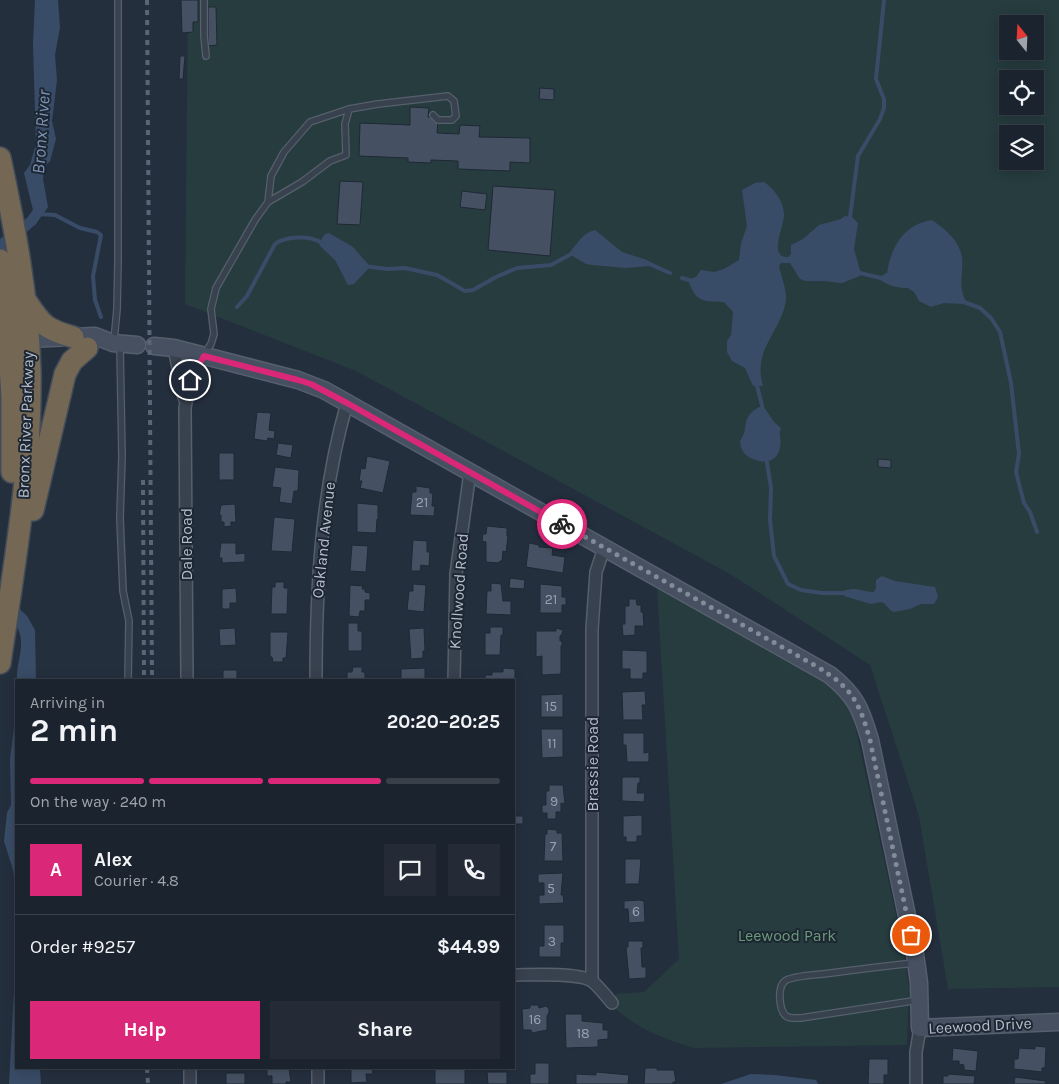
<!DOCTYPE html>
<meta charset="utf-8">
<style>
body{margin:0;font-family:Karla,sans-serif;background:#242b36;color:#f1f3f6;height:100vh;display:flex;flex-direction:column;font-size:19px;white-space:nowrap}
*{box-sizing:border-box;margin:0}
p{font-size:16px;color:#a0a4aa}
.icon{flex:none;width:28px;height:28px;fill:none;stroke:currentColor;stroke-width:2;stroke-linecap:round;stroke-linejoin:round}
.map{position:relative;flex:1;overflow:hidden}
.side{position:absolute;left:15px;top:679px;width:500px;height:390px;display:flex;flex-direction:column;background:#1b232e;border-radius:0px;box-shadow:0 2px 12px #0003,0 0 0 1px #39404a}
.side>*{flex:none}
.needle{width:32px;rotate:342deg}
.fabs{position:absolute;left:999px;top:15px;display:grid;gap:10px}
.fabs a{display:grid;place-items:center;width:45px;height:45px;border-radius:0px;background:#1b232e;box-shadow:0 2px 12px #0003,0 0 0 1px #39404a;font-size:25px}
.pin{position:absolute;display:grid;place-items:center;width:42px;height:42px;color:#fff;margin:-21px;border:2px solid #fff;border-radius:50%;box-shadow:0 1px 5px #0007}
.courier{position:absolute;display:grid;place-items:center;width:50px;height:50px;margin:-25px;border:4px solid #db2777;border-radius:50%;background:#fff;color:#222;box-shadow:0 1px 6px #0007}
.head em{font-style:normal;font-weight:700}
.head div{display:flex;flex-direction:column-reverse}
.head{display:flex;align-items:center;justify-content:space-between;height:85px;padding:0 15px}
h1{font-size:32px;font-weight:700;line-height:38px}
.bar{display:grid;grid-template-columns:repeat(4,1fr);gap:8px 5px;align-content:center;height:60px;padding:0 15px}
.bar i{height:6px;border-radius:4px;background:#39404a}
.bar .current{background:#db2777}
.bar p{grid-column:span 4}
.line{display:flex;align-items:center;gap:12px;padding:0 15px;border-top:1px solid #39404a}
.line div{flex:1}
.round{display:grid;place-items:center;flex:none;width:52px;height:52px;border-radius:0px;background:#242b36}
.button{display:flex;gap:10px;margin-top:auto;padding:10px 15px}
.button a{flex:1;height:58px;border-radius:0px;background:#db2777;color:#fff;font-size:20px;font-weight:700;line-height:58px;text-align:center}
.button a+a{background:#242b36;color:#f1f3f6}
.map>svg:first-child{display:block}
.green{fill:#263c3f;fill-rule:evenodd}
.water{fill:#394c67}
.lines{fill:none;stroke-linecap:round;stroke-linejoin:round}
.stream{stroke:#394c67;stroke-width:4}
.building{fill:#455162;stroke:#1f2835}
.lane-casing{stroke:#565f6c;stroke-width:8}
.street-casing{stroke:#565f6c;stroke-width:14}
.secondary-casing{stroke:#565f6c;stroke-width:19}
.highway-casing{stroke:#434c59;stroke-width:24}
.lane{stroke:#38414e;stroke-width:5.5}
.street{stroke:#38414e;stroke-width:11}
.secondary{stroke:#465061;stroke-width:16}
.highway{stroke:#746855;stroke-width:21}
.rail{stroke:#5a6575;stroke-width:4;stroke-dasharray:5 5;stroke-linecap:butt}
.done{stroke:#828b98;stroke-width:5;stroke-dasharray:0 9}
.route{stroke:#db2777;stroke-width:6}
.labels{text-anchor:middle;stroke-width:4;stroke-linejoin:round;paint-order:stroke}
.number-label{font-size:14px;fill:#98a1af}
.street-label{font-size:16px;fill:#b4bcc9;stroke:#1d2633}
.park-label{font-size:16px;fill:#6b9a76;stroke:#1d2633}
.water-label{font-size:18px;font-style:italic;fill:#7c92b1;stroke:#1d2633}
</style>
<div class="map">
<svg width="1059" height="1084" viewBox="0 0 1059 1084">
<rect width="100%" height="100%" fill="#242f3e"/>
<!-- green -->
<path class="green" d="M188 0H1059V987L948 989 919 816 870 665 730 574 356 371 185 304ZM1008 24H1035V51H1008ZM1008 79H1035V106H1008ZM1008 134H1035V161H1008Z
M657 588 820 677 851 707 903 947 909 988 907 1045 694 1048C663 1039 636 1028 612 1006L616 994 644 992 679 959Z"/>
<!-- water -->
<path class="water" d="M35 0H58L60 27 55 55 57 80 52 121 56 139 50 161 44 167 43 179 48 207 36 224 0 255V239L27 218 33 210 24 173 30 165 36 144 33 45Z
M764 182C774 189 783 200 784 214 785 225 767 258 788 257L791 254V245L803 239 819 225 841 219 845 216 852 217 858 223 854 249 860 270V276L842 283 823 281H806L800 279 790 263H781L779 266C781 276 787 290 786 300 781 333 752 349 763 386H753L745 368 732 361 727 352V341L731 335 733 312 724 302C704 301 696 303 689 282L690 279 696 277 701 270 714 272 724 269 739 260 741 243 747 226 742 190 755 183Z
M932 220C945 229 959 240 962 257 964 272 957 287 966 301L963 304 944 303 931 307 919 301 914 292 908 288C897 288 890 286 880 280L881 276 887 273C891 247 904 224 932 220Z
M595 230 622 252 644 259 661 267 659 270 649 266 626 268 592 265 586 264 571 255 570 252C578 243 582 233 595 230Z
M329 233 353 247 368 264V269L354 284 348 285 335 260 320 246 319 243 325 234Z
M759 407H764L774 422 781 428C778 434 782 440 780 447 778 462 765 464 753 459 744 455 741 451 740 441 750 428 739 419 759 407Z
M882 576 895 581 935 587 938 597 934 604H921L910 609 894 612 890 610 884 603 881 602 871 604 844 596 843 591C860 586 860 592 874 592L876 588V580Z
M0 590 27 616 35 630 36 680H17C16 663 26 645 18 629 15 623 5 617 0 613Z
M16 712V890L13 870 4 841 7 813 11 805 10 759Z
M16 953V1068H40L41 1084H9Z
M751 1074 775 1075 816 1080 818 1084H721Z"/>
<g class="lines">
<!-- stream -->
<path class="stream" d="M37 214 55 215 80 228 97 232 101 235 93 276 95 300 101 317
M850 217 858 156 880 119 884 108V99L876 79 884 0
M364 266 387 269 405 268 437 275 465 291 473 290 496 277 517 268 551 265 575 252
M656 267 670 273
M860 273 881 278
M682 278 689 280
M961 301 980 308 991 318 1000 332 1011 383 1019 454 1016 472 1024 503 1030 512 1037 532
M237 307 247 296 275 244C286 236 310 235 322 243
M757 386 762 405V411
M766 457 771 488 770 520 774 556 788 584 801 590 822 593H848"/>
</g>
<!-- building -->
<path class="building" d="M181 0H198V22H193V32L182 33Z
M208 7H216L217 45 208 46Z
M180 56H185L183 79H179Z
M540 88 554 89V100L539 99Z
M410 107 429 108 428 117 438 118 437 133 459 134 460 125 480 126 479 137 530 138V163L510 162V171L458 169V161L431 160V163L408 162V158L359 156 360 123 410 125Z
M340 181 363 182 360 225 337 224Z
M493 186 555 190 550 256 488 250Z
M462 191 487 194 485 210 460 207Z
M257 412 271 413 269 430 275 431 274 439 268 438 267 441 254 439Z
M278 443 293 445 291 458 276 455Z
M219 453H234V480H219Z
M367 456 390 461 383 493 360 488 362 481H359L361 468 365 469Z
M878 459 891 460V468L878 467Z
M275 467 299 470 298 491H294L292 504 279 502 281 488 272 487Z
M416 486 430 488V493H433L432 506H435L434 516 410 515 412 492H416Z
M357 503 378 505V520L377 519 376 533 357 532Z
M235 504 236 522H231V526L224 527V522H221V515L219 516 221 505Z
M274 517 295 519 292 552 271 551Z
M487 526 507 528V536H508L506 552 503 551 502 561H500L499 563 486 562V542L482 541 483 534H486Z
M413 540 427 541V552H430L429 566 421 565 420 571H411Z
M221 543H236V554L245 553V562L222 563V558H219Z
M529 543 539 545V547L553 548 552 555 565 557 563 573 526 567Z
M352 545 368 546 366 572 350 571Z
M510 578 525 580 524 589 509 588Z
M275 582H284V588H288L287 614H271L272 587H275Z
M491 583 501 584 503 601H511V615L486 614 487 591H491Z
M413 584 426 585 424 612 407 610 409 591H413Z
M540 584 562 586V597H566V605H562V613H540Z
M350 585 363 586 362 589H365V592L370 593V600H365V611H360L359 617 349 616Z
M236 588 237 603H230V609H222V589Z
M629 599H636L637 605H641V612H643L644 626H635V635L623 636 622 624H625V606H629Z
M348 623H358V631H362V651H348Z
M490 627H503V635H501L500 655H485V633H490Z
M235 628 236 645 220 646 219 629Z
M424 628 425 651H423V658L411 659 409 629Z
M556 628 563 630 562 634 560 636V641H562V646H561V674L542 675V656L536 657V631H556Z
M270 632H288L286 658H283V662H273L272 657H270Z
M622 650 647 651V673H643V679H630V669H622Z
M353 667H362V672H365V680H347V672H352Z
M425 668V680H401V669Z
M503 668 515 669V698L514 680H485V675H492V672H503Z
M223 670H237V680H223Z
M645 691 646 705H642L643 720H623L622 692Z
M563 694V717H541V695Z
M541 729H563V757L542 758Z
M623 733H644V753L649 752V762H627L626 745H623Z
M622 777H640V783H638L637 793H645L644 802 622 801Z
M549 785H563L565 804 561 803V812H556V819H547V813H542V805H546V791H549Z
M642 815V836H637V842H626V837H623V816Z
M514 816H523V824H514Z
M547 829 557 830V833H562L563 861H544L545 834H547Z
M625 859H641L639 884H625Z
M563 873 561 895H563L564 903 539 904V895H544V883H538V874Z
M639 900 644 901 645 922 629 923 628 909H624V901Z
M544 925H564V943H561V957H539V946H544Z
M628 941H643V948H641L642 967H646V978L629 979 626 947H628Z
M530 1005H538L539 1008 546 1006 549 1009V1012L547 1016V1030L532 1033 531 1030H523L522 1009 530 1008Z
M565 1014H582V1021L603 1023V1030H608V1039L598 1040V1047L566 1048Z
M1035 1046 1046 1047 1045 1068H1042V1072L1014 1069V1059H1018L1019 1048 1035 1049Z
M953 1048 978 1051 976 1071 964 1070V1065L959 1064V1061H952Z
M869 1059H888V1075H884V1084H868Z
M535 1063H549V1084H530V1074H535Z
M267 1068H289L291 1082H286V1084H272V1076H267Z
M351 1068H372L373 1074H366L367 1082 351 1083Z
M435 1068H465V1084H435Z
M645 1068H657V1070H674L676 1082H673V1084H644Z
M487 1072H507V1084H488Z
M596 1072 629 1075 628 1084H576V1074L596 1075Z
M226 1073H245V1084H226Z
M948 1074 975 1076 974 1084H943V1076H948Z
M1015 1077 1046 1081 1045 1084H1014Z"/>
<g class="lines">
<!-- lane casing -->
<g class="lane-casing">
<path id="lane" d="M204 0V36L206 56
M268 202 271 176 284 152 310 122 349 109 378 104 448 96 454 101 456 116 452 120H438L433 115
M114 341 117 309 118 261V0
M120 346 122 456 120 518 123 591 129 621 128 680
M205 353 211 344 214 334 211 309 216 288 255 220 268 202 302 182 330 161 346 155 345 124 349 109
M914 963C884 966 853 970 823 974 814 975 792 976 785 981 777 987 779 1010 786 1016 790 1019 796 1018 801 1018L919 1000"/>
</g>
<!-- street casing -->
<g class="street-casing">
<path id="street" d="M174 348 184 398
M187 680 185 408 190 380 204 356
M316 680C316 587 321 493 347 403
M454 680 456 574 470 472
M514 975C530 975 582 972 593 982 600 988 606 996 612 1003
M592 981V629L596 572 604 548
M190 1068V1084
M318 1068V1084
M916 1084V1052L920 1028"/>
</g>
<!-- secondary casing -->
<g class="secondary-casing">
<path id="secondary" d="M18 342 28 339 95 336 113 343 137 345
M154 346 174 348 298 380 324 390 830 675C856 696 861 709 870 740L915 954 919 983 920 1028 1059 1022"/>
</g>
<!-- highway casing -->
<g class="highway-casing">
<path id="highway" d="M0 158C15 228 28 297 30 369 32 468 14 566 0 663
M0 260 6 307 12 396V472
M26 301C42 325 45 329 73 337
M33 510 65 374 72 361 87 348"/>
</g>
<!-- lane -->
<use href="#lane" class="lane"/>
<!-- street -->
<use href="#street" class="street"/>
<!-- secondary -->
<use href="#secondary" class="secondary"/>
<!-- highway -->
<use href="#highway" class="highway"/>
<!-- rail -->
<path class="rail" d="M147 0 152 680
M143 480 144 680
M147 1068 148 1084"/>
</g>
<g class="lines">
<!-- done -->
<path class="done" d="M562 524 816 666C852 688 859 701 870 740L911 935"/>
<!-- route -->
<path class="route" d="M190 380 204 356 298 380 311 384 347 403 562 524"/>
</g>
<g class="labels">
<!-- number labels -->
<g class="number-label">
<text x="422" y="507">21</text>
<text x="551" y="604">21</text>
<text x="551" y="711">15</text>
<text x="552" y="748">11</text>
<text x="554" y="806">9</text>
<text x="553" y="851">7</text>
<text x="551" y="893">5</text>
<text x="636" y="916">6</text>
<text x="552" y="946">3</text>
<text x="535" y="1024">16</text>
<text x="583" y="1038">18</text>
</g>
<!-- street labels -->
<g class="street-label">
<text transform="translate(25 425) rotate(-88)" y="6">Bronx River Parkway</text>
<text transform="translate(323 540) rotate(-84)" y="6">Oakland Avenue</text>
<text transform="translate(186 544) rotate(-90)" y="6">Dale Road</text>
<text transform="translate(458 591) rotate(-86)" y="6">Knollwood Road</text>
<text transform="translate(592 764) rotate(-90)" y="6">Brassie Road</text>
<text transform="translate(980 1025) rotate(-3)" y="6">Leewood Drive</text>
</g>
<!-- park labels -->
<g class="park-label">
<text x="787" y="941">Leewood Park</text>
</g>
<!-- water labels -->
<g class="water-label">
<text transform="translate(41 132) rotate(-86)" y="6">Bronx River</text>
</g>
</g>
</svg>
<div class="fabs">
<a><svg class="needle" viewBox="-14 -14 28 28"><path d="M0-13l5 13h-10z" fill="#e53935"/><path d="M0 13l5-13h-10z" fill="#a0a4aa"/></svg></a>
<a><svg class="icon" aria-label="locate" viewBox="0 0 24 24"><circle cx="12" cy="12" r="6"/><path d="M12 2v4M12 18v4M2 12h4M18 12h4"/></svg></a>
<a><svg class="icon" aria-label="layers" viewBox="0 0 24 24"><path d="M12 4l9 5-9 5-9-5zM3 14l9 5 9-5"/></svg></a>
</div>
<div class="pin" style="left:911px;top:935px;background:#ea580c"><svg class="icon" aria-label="bag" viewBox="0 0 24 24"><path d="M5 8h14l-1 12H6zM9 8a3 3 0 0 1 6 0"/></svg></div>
<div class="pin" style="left:190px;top:380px;background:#1f2937"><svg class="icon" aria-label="home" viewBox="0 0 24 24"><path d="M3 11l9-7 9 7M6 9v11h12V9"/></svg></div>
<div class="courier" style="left:562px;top:524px"><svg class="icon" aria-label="bike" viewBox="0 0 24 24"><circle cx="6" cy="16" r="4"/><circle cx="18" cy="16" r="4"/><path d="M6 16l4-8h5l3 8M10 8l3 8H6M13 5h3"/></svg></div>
<section class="side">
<div class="head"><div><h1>2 min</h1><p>Arriving in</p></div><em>20:20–20:25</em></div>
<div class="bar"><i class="current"></i><i class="current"></i><i class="current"></i><i></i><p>On the way · 240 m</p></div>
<div class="line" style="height:90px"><b class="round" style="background:#db2777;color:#fff">A</b><div><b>Alex</b><p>Courier · 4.8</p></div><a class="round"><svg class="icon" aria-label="chat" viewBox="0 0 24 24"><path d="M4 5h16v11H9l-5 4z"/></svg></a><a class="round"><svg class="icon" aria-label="phone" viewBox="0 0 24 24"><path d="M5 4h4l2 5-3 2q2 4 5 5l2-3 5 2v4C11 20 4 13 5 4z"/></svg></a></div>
<div class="line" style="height:65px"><div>Order #9257</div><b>$44.99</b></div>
<div class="button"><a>Help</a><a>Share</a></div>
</section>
</div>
